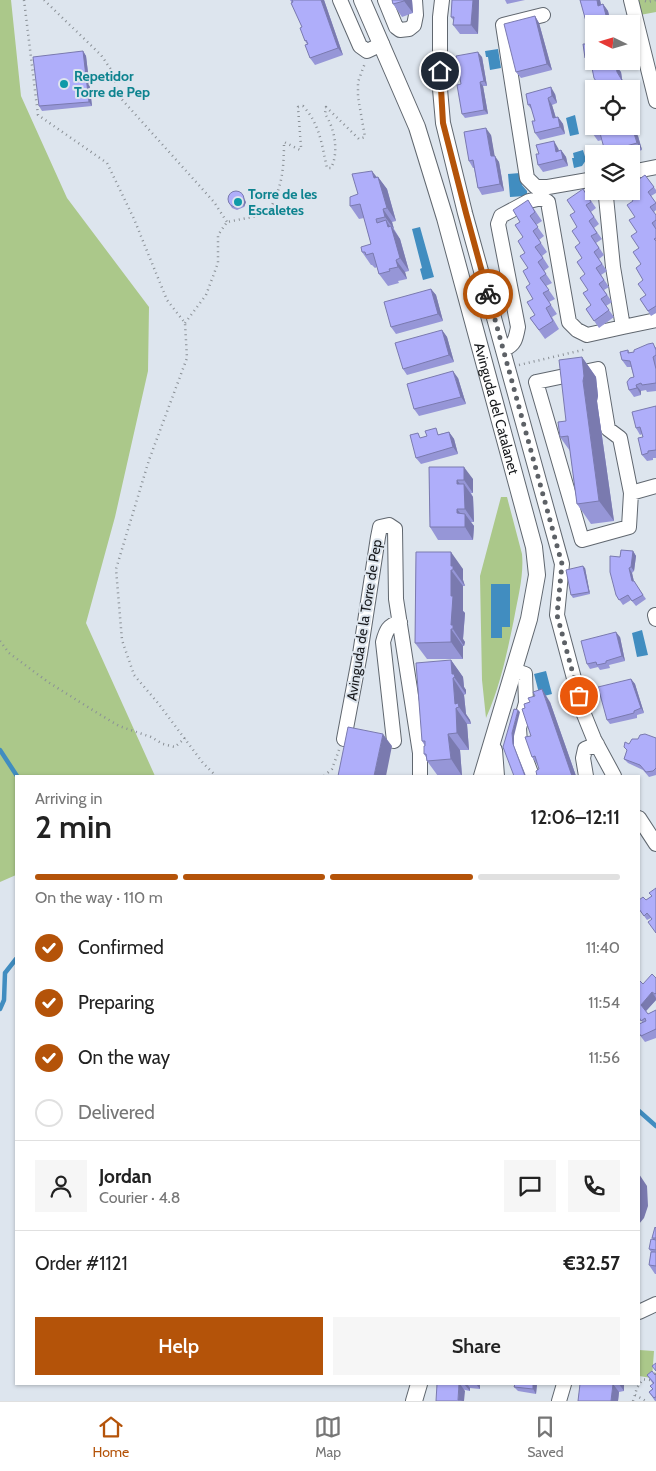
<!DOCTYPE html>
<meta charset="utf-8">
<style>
body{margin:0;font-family:Cabin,sans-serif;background:#f6f6f6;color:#222;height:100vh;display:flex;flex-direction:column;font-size:19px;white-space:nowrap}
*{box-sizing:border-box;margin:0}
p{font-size:16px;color:#767676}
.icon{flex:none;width:28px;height:28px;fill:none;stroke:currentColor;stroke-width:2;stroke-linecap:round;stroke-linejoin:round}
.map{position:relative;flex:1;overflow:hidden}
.panel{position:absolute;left:15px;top:775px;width:625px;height:610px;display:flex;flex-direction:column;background:#fff;border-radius:0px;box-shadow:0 1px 4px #0004}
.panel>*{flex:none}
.needle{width:32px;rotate:275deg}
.controls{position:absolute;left:585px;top:15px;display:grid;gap:10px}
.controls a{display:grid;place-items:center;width:55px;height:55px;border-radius:0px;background:#fff;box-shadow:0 1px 4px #0004;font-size:25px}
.pin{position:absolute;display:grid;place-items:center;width:42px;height:42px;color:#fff;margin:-21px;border:2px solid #fff;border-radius:50%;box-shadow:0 1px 5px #0007}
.courier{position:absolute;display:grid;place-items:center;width:50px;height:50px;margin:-25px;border:4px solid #b45309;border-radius:50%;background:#fff;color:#222;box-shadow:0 1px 6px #0007}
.overview em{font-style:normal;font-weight:600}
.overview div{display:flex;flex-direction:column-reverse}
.overview{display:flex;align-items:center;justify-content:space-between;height:85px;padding:0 20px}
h1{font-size:32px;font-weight:600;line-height:38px}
.bar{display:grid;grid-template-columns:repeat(4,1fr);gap:8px 5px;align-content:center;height:60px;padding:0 20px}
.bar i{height:6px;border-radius:4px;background:#e0e0e0}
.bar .on{background:#b45309}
.bar p{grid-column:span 4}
.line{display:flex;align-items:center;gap:12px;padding:0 20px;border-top:1px solid #e0e0e0}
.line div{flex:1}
.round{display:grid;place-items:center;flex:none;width:52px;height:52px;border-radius:0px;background:#f6f6f6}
ol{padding:0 20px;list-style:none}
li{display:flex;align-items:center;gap:15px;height:55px}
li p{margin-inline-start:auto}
li .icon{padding:5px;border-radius:50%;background:#b45309;color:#fff;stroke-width:4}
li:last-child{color:#767676}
li i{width:28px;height:28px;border:2px solid #e0e0e0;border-radius:50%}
.button{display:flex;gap:10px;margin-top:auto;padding:10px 20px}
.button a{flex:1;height:58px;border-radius:0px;background:#b45309;color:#fff;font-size:20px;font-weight:600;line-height:58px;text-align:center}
.button a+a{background:#f6f6f6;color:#222}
.tabs{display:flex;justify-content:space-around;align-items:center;height:70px;border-top:1px solid #e0e0e0;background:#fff;font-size:14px;color:#767676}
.tabs a{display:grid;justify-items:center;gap:2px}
.tabs .on{color:#b45309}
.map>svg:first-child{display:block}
.green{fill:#abc88a}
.water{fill:#418dc0}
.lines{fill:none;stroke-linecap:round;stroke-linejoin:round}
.stream{stroke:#418dc0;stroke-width:4.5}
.minor-casing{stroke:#60676f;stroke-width:16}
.major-casing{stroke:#60676f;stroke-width:18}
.path{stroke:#8a9096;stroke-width:2.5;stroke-dasharray:1 4;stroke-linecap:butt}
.minor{stroke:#fff;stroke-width:14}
.major{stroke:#fff;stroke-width:16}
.wall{fill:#9696d7}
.shaded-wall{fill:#7a7aaf}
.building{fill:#afaefa;stroke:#7a7aaf}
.done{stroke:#5d6166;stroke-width:5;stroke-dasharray:0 9}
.route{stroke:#b45309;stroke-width:6}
.culture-dot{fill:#0f9aa8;stroke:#dde5ee;stroke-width:2}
.labels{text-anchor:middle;stroke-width:4;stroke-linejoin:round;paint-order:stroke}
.culture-label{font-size:14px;font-weight:bold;fill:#0d838f;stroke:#dde5ee;text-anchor:start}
.street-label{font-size:14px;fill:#181a1d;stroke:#dde5ee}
</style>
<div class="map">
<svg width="656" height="1401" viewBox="0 0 656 1401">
<rect width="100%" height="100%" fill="#dde5ee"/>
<!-- green -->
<path class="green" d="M0 0H11L21 96 67 198 149 307 148 371 115 517 86 623 155 776H16V875L0 882Z
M637 0H656V12L640 15Z
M501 497H507L522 554C524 575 518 597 514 619 507 653 500 687 486 718L482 680 480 576Z
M639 1350 654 1351 652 1378 639 1376Z"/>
<!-- water -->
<path class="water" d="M498 49 501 68 490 70 488 57H486L485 51Z
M575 115 579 134 570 136 566 118Z
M583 150 586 160 582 166 574 168 572 158H574L573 153Z
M520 173 522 185 527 191V194L525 196 510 197 508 174Z
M420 227 434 277 423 280 420 269 422 268 412 229Z
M491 584H510V627H502V638H491Z
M642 630 648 655 637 657 632 633Z
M546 671 552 694 540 697 534 674Z"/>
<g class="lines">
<!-- stream -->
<path class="stream" d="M0 750 17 776
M0 1009 4 1000 5 973 16 959
M639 1111 656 1126"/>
<!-- minor casing -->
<g class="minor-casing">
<path id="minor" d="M340 0 360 46 367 51 382 44
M385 0 396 27 400 30 409 29 414 25 416 15 415 0
M442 0 440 17V89L443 123 465 213 562 564 557 615 583 712 594 739 614 776
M631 0 656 101
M543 15 503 25 527 178 536 187H548L594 179
M631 172 656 167
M623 327 656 320
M504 349C515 345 516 338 518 327L498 224 501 216 529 201 542 198 548 202 569 322 577 330 587 335 623 327 613 267 606 197 613 191
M598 369 608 429 620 438 631 493 629 527 582 540 536 382Z
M631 493 656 486
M655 615 656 619
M513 670 525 674 526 703 519 728 520 743 532 776
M344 739 360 654 378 537 380 527 389 525 395 529 396 599 420 753V776
M394 741 383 642C386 631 388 625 400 622
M586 776 583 758 585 749 597 744
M639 818 656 844
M639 1312 656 1304
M559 1401 564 1384"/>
</g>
<!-- major casing -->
<g class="major-casing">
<g id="major">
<path id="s1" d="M362 0 417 127 445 218 534 547 537 575 529 619 482 776"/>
<path d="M494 750 496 776"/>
<path d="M414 1401 419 1384"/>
</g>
</g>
<!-- path -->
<path class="path" d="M24 0 38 115 107 163 134 219 167 300 185 323 187 358 149 460 116 569 122 640 134 675 158 703 203 763 216 776
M44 0 101 55 114 74 117 94 214 202 227 222
M645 1 648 2 656 0
M185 323 206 295 218 263V235L227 222 267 214C282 190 284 169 284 142L300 150 301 147 298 107 303 106C320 124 322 146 327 168H331C339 153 335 128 325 114L326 107 359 139 365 137 358 97V82L365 63
M519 365 587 349
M0 641 9 653 48 682 99 714 119 726 151 737 163 744 175 747 185 738
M324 776 332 769 339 750
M639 1379 651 1380 654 1378 656 1370
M635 1395 646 1401
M633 1401 637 1388 643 1379"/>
<!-- minor -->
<use href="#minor" class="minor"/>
<!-- major -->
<use href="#major" class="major"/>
</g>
<!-- wall -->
<path class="wall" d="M290 0H324L343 55 315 65 310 58 307 44 305 41 302 27 292 3Z
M392 0H412L413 13 402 17 393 4Z
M452 0H479L478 34H460L453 25 454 21 451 17Z
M505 0H525L507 4Z
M580 0H600L601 5 603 4 608 11 611 24H594V31H591L587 25Z
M535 16 539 23 552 70 521 78 516 72Z
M583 44 594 61H619V64L615 66 621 72 622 79 628 89H601L594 78 591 65H590L585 58Z
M83 51 86 56 92 106 42 111 39 106Z
M482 57 487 86H483L488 114 465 118 462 114 461 84Z
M555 94 557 103 552 105 556 118 558 117 563 124 565 134 540 140 535 133V121L532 110 528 105Z
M594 126H631L638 136 642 150 629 154H606L602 140 598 141 593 134Z
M491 135 494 156 499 162 504 191 482 195 478 188 474 168H473L469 161Z
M558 148 559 151 561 150 566 157 568 166 543 172 538 165Z
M645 175 656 190V193L651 196 656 204V210L654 212 656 215V313L651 316 640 299 646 295 633 201Z
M377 177H378L387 189 396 221 392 222 394 229 400 239 409 271 405 272 407 279 398 281 399 283 388 286 379 274 377 267 375 268 372 265H371L362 252 371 244 364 218 359 219 350 206Z
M583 189 596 208 591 212 599 224 594 228 602 239 596 243 604 255 599 259 607 271 601 275 609 287 604 290 612 302 606 306 614 317 599 328 586 309 591 305 575 212Z
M528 200 542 221 536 225 544 236 539 240 547 252 542 256 549 267 544 271 552 283 546 286 555 299 549 302 557 314 552 317 559 329 545 339 530 318 535 315 520 222Z
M228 201 246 202 244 207 237 210 232 208Z
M431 289 436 295 443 321 396 334 391 327Z
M442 330 447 337 454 362 407 375 403 369Z
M656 347V391L647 392 646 390 641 391V395L634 397 629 390 634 377 631 367H627L622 360 628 350 630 353Z
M582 357 596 377 598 396 597 401 614 521 591 524 577 504 570 451 560 437 566 421Z
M458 378 466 404 419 416 414 409Z
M656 406V458H653V460L647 461 642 455 643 437 642 434 640 435 636 428Z
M449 432 454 439 458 454 421 464 416 458 422 438Z
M429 467 473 479V493H471L473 497 474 522H471L474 526 473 540H438L430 527Z
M633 551 636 556 634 571 632 573 634 582 646 599 636 606 631 600 623 605 616 595 620 557Z
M416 552 463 569V580L465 586H463V611L465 613 463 639 465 642 464 646H463V659H427L415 643Z
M585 568 590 594 573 598 571 595Z
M620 637 625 661 609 665 610 668 600 670 598 667 590 669 587 664Z
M451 660 463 677 464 687 466 690V694L464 695 466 714 470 720 471 724H467L469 750H460L462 776H438L427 761 426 757 424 754 425 746 422 741Z
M631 679 635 684 644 713 637 715V718L610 724 607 720Z
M550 702 576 776H537L539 769V767L532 757 531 736Z
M656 738V775L649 777 643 770 628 763 624 759 629 744Z
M656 888 652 919 651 918 647 920 639 909 646 900 652 896Z
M656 978V1000L646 1011 648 1014 656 1010V1038L645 1042 639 1034V1024L643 1023 639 1017 643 984Z
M656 1228V1274H655L649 1265 651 1252 649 1249 654 1240 652 1238Z
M656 1374V1401H655L649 1392 652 1389 653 1384 647 1375H655Z
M437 1384H480V1389L470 1388V1391Z
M515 1384H537L536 1394 518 1391 514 1387Z
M580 1384H624V1391L619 1392 618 1401H578Z"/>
<!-- shaded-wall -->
<path class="shaded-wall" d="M321 0H324L343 55 338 48Z
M404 0H412L413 13 404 1Z
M473 0H479L478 34 471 25Z
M597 0H600L603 13 598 6Z
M603 4 608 11 611 24H610L607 19Z
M535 16 539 23 552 70 547 64Z
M83 51 86 56 92 106 89 102Z
M478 52 482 57 487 86 484 81Z
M611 61H612L615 66 612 67Z
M616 66 621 72 622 79 628 89 617 72Z
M480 82 483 86 488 114 484 110Z
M551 87 555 94 557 103 552 96Z
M548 98 552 105 558 125 553 118Z
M558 117 563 124 565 134 560 127Z
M486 128 491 135 496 163 491 156Z
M633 130 638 136 642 150 637 143Z
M554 141 558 148 561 158 556 152Z
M561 150 566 157 568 166 563 159Z
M495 156 499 162 504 191 500 184Z
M372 171 379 180 378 177 387 189 396 221 387 208 374 178Z
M241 192 246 202 244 207 243 204Z
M383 209 392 222 394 229 385 217Z
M386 220 392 230 391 226 400 239 409 271 400 258Z
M396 260 405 272 407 279 398 267Z
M431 289 436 295 443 321 438 314Z
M442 330 447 337 454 362 449 355Z
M582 357 596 377 598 396 597 401 614 521 599 501 583 381Z
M453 371 458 378 466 404 461 397Z
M636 385 641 391V395L637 388Z
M449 432 454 439 458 454 453 447Z
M464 467 473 479V493L464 480Z
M457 480 464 490V484L473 497 474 522 465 509 457 484Z
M457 509 465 520V514L474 526 473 540 465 527 457 513Z
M633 551 636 556 634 571 631 567Z
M451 552 463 569V580L465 586 451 566Z
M583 566 585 568 590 594 589 592Z
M629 568 632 573 635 586 632 581Z
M451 570 463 586V611L465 613 463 639 465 642 464 646 453 629 451 625Z
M451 629 463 646V659L451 642Z
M616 632 620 637 625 661 622 656Z
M451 660 463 677 464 687 466 690V694L452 674Z
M453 678 464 695 466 714 470 720 471 724 459 707 455 704Z
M631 679 635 684 644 713 641 708Z
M542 689 550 702 576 776H572Z
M456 708 467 724 469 750 457 733Z
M518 710 520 712 514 736V746L526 776H525L513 744 512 733Z
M383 734 392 746 386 776H374Z
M448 734 460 750 462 776 451 759Z
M652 992 656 998V1000L646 1011 641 1005Z
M639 1174 647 1186 648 1206 644 1218 639 1224Z
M459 1384H460L465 1391 464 1401H458V1400Z
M464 1384H467L470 1388V1391Z
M476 1384H480V1389Z
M533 1384H537L536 1394 533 1389Z
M613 1384 619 1392 618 1401H611Z
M619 1384H624V1391Z"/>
<!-- building -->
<path class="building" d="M292 0H321L338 48 310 58 305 45 308 44 306 40 305 41 300 28 302 27 291 3 293 2Z
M392 0H404V1L393 4Z
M452 0H473L471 25H453L454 17H451Z
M580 0H597L598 6 603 4 607 19 587 25Z
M535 16 547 64 516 72 504 24Z
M583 44H594V61H611L612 67 616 66 617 72 623 82 617 86 615 84 612 86 611 83 603 89 601 86H599L594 78 590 58H585Z
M83 51 89 102 39 106 33 57Z
M478 52 484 81 480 82 484 110 462 114 457 85 461 84 456 56Z
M551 87 552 96 548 98 553 118 558 117 560 127 535 133 532 121H535L530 104 528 105 526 94Z
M594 116V126H624L625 131 633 130 637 143 605 152 600 133 593 134 589 117Z
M486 128 491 156H495L500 184 478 188 473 160 469 161 464 132Z
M554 141 556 152 561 150 563 159 538 165 536 154H539L536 145Z
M372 171 374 178 378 177 387 208 383 209 385 217 376 219 377 223 386 220 388 227 391 226 400 258 396 260 398 267 389 269 390 271 379 274 373 253 366 255 365 252H362L361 247 371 244 360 204 350 206V197L358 194 352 174Z
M645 175 654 187 648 192 656 203 650 207 656 215V220L652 223 656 229V238L654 239 656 241V306L648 311 640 299 646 295 638 284 643 280 636 268 641 264 633 252 639 248 631 236 637 232 629 220 635 217 627 205 633 201 627 191H631V185Z
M583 189 591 202 586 205 594 217 589 221 597 233 591 236 599 248 594 252 602 264 596 268 604 280 599 284 607 295 601 299 609 310 594 321 586 309 591 305 583 293 588 290 580 278 585 274 577 262 582 258 575 247 580 243 572 231 577 227 570 215 575 212 567 200Z
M228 199a8 8 0 1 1 16 0a8 8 0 1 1-16 0Z
M528 200 535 212 530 216 538 227 533 231 541 243 535 247 543 258 538 262 546 274 540 278 549 290 543 293 551 305 546 308 553 321 539 330 530 318 535 315 527 302 533 299 526 287 530 284 523 271 528 268 520 256 525 253 518 241 523 237 515 225 520 222 513 210Z
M431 289 438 314 391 327 384 302Z
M442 330 449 355 403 369 395 343Z
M653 343 656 350V355L653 357 656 369V383L642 385 641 383 636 385 637 388 629 390 627 382 630 378 634 377 630 361 622 360 620 352 628 350V353L634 352V350L648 344Z
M582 357 584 376 583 381 599 501 577 504 568 436 560 437 558 422 566 421 559 360Z
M453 371 461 397 414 409 407 384Z
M656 406V450L648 451V453L642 455 638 438 643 437 640 427 636 428 632 412Z
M436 428 438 435 449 432 453 447 416 458 410 435 418 433 420 438 427 436 425 431Z
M429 467H464V480H457V484H464L465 509H457V513L465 514V527H430Z
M621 550 633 551 631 567 629 568 632 581H634L643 595 632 601 628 595 619 600 616 595 610 572V556L620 557Z
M416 552H451V566H453V570H451V596H453L451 625H453V629H451V642L415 643Z
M583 566 589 592 571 595 566 570Z
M616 632 622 656 606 661V663L597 665 596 662 587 664 581 641Z
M451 660 452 674H454L455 677 453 678 455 704 458 703 459 707 456 708 457 733 448 734 451 759 427 761 426 754H424V746H425V741H422L416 663Z
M631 679 641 708 634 711V713L607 720 598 687Z
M542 689 572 776H537L536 771 539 769 535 756 532 757 525 737 531 736 522 709 525 708 524 704 530 702 528 698 535 696 533 692Z
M514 709 518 710 512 733 513 744 525 776H514L503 747Z
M348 727 383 734 374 776H338Z
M645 734 656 738V768L653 771 646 772 640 765 624 759 627 750 624 747 625 742 629 744 632 739H638L640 735Z
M656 888V933L648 922 652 919 647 913 644 916 639 909V900L643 897 646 900 652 896 649 893Z
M652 974 656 978V993L655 994 652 992 641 1005 648 1014 656 1010V1029L641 1036 639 1033V1024L646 1021 645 1018 641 1021 639 1017V983L640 981 643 984Z
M655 1227 656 1228V1238H652Z
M651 1239 656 1240V1250L649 1249Z
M651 1252H656V1266L649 1265Z
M656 1363V1371L652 1366Z
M652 1371 655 1375 656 1374V1397H655L654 1398 649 1392 653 1389 650 1386 654 1383 647 1375Z
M437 1384H459L458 1400H462V1401H436Z
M515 1384H533V1389L514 1387Z
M580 1384H613L611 1401H578Z"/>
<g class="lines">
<!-- done -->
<path class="done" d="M488 294 562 564 557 615 579 696"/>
<!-- route -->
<path class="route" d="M440 71 443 123 466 213 488 294"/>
</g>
<!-- markers -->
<g class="culture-dot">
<circle cx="64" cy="84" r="5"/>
<circle cx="238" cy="202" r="5"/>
</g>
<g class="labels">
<!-- culture labels -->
<g class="culture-label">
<text x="74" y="81">Repetidor<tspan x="74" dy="16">Torre de Pep</tspan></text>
<text x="248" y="199">Torre de les<tspan x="248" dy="16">Escaletes</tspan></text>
</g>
<!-- street labels -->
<g class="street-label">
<text dy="5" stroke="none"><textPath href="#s1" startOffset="431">Avinguda del Catalanet</textPath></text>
<text transform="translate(364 620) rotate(-81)" y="5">Avinguda de la Torre de Pep</text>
</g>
</g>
</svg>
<div class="controls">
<a><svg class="needle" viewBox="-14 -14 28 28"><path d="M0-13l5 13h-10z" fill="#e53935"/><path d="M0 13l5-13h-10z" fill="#767676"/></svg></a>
<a><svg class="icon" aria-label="locate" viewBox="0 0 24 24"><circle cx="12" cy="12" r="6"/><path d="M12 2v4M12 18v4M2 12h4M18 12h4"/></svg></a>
<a><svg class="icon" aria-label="layers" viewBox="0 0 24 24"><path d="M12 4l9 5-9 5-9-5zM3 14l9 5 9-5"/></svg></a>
</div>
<div class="pin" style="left:579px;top:696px;background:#ea580c"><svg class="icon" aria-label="bag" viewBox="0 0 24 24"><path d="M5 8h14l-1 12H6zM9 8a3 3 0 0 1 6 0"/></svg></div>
<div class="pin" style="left:440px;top:71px;background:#1f2937"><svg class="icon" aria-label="home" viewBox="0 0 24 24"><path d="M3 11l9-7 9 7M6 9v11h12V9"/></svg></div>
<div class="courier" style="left:488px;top:294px"><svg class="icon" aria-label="bike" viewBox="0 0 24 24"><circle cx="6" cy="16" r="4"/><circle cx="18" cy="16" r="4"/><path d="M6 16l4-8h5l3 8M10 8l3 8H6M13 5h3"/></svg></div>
<section class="panel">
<div class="overview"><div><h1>2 min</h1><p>Arriving in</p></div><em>12:06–12:11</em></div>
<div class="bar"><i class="on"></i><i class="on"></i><i class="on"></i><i></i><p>On the way · 110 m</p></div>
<ol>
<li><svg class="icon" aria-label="check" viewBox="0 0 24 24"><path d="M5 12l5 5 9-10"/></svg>Confirmed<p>11:40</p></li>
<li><svg class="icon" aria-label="check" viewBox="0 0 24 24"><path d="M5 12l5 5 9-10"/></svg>Preparing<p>11:54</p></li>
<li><svg class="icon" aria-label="check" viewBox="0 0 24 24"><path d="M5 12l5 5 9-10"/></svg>On the way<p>11:56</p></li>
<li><i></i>Delivered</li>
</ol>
<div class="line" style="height:90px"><a class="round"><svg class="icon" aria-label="person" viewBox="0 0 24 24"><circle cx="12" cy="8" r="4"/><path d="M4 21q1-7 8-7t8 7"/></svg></a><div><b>Jordan</b><p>Courier · 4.8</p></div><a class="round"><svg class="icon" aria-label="chat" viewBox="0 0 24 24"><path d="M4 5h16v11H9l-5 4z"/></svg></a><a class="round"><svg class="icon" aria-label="phone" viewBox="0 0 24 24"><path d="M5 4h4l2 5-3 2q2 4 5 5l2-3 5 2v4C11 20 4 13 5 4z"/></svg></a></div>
<div class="line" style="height:65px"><div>Order #1121</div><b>€32.57</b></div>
<div class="button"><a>Help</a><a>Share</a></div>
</section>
</div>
<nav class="tabs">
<a class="on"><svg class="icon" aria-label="home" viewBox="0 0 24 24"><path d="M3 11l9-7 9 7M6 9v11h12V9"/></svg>Home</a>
<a><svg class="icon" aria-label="map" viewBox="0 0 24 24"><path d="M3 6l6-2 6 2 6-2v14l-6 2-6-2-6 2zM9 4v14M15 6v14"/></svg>Map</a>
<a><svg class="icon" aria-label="saved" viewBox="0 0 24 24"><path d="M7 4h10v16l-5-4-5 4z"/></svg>Saved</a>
</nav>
